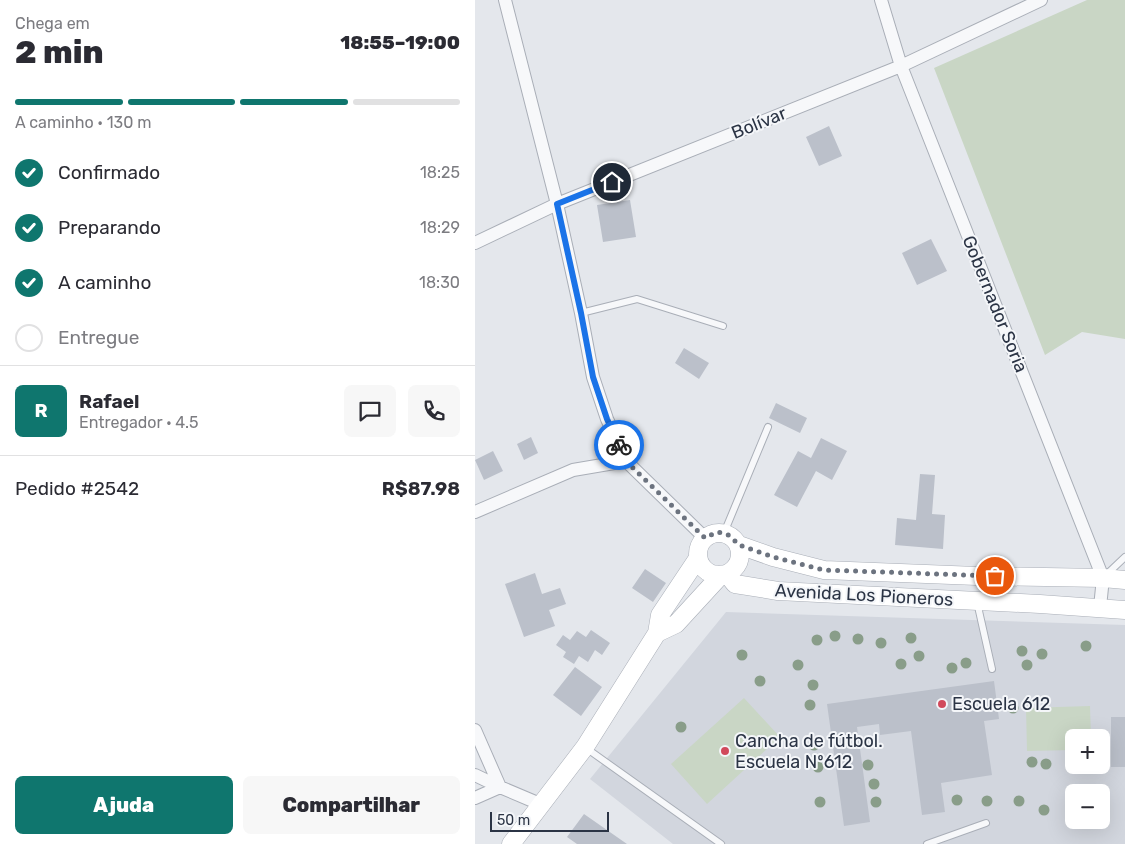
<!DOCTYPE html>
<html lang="pt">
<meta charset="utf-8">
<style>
body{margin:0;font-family:Rubik,sans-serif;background:#f7f7f7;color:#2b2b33;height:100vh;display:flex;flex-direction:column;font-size:19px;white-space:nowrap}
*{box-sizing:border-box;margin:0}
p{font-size:16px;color:#7c7c81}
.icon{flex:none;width:28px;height:28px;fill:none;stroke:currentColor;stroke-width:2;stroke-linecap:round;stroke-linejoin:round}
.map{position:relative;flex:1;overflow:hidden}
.drawer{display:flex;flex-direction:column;background:#fff;width:475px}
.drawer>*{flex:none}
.fabs{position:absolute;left:590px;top:729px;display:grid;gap:10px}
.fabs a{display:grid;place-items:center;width:45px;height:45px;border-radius:8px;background:#fff;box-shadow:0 5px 20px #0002;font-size:25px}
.scale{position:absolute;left:15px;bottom:12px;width:119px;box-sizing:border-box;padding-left:5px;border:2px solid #2b3445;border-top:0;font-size:14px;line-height:18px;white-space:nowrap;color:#2b3445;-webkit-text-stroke:4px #f4f6f9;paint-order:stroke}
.pin{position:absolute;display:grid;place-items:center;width:42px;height:42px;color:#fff;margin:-21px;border:2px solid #fff;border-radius:50%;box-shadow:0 1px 5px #0007}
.courier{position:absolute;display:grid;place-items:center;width:50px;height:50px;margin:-25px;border:4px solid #1a73e8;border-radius:50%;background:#fff;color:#222;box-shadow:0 1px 6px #0007}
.head em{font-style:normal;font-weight:800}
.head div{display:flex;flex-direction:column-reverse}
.head{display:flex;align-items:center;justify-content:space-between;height:85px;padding:0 15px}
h1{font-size:32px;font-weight:800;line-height:38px}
.bar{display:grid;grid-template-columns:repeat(4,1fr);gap:8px 5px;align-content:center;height:60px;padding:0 15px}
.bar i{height:6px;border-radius:4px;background:#e1e1e2}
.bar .selected{background:#0f766e}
.bar p{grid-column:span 4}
.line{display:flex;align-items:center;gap:12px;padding:0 15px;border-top:1px solid #e1e1e2}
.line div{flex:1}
.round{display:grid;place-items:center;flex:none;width:52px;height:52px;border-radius:8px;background:#f7f7f7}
ol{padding:0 15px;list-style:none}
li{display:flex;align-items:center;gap:15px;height:55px}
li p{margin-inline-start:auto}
li .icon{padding:5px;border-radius:50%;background:#0f766e;color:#fff;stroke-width:4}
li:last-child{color:#7c7c81}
li i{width:28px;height:28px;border:2px solid #e1e1e2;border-radius:50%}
.primary-button{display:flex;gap:10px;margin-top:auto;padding:10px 15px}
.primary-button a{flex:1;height:58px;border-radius:8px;background:#0f766e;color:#fff;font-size:20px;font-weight:800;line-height:58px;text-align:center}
.primary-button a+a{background:#f7f7f7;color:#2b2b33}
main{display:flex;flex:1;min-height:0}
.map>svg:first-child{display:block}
.built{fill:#d2d6de;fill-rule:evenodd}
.green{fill:#c9d6c5}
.building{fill:#bbc0ca}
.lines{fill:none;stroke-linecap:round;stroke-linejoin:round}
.lane-casing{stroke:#a9aeb7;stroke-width:8}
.street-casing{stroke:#a9aeb7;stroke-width:14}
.secondary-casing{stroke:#a9aeb7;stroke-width:19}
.lane{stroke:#f7f8fa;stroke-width:6}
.street{stroke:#f7f8fa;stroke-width:12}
.secondary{stroke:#fff;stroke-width:18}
.tree{fill:#899d89}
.done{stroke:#6c737f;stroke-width:5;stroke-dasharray:0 9}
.route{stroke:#1a73e8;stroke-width:6}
.poi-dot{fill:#d1495b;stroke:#f4f6f9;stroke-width:2}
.labels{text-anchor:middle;stroke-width:4;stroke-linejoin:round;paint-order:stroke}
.street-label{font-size:18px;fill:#2b3445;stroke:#f4f6f9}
.poi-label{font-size:18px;fill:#2b3445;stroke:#f4f6f9;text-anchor:start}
</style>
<main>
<section class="drawer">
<div class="head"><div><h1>2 min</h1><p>Chega em</p></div><em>18:55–19:00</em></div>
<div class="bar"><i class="selected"></i><i class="selected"></i><i class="selected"></i><i></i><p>A caminho · 130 m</p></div>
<ol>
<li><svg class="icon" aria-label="check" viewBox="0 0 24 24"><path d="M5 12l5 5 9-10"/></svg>Confirmado<p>18:25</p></li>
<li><svg class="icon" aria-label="check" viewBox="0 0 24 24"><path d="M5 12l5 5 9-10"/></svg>Preparando<p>18:29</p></li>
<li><svg class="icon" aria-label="check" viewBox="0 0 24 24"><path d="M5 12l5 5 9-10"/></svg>A caminho<p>18:30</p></li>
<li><i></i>Entregue</li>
</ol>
<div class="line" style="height:90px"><b class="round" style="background:#0f766e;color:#fff">R</b><div><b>Rafael</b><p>Entregador · 4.5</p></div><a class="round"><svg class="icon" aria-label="chat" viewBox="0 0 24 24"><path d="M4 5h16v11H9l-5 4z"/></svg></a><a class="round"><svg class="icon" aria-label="phone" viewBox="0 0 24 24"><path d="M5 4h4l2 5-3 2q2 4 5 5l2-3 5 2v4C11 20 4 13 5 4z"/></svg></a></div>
<div class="line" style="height:65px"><div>Pedido #2542</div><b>R$87.98</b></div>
<div class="primary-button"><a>Ajuda</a><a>Compartilhar</a></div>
</section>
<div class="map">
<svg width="650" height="844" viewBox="0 0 650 844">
<rect width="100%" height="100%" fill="#e4e7ec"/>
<!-- built -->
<path class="built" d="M251 612 650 625V844H198L115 779ZM599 738H626V765H599ZM599 792H626V820H599Z"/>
<!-- green -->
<path class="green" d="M612 0H650V339L607 332 570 355 459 68Z
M269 698 305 737 232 804 196 764Z
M615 706 616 737 599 738V750L552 751 551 708Z"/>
<!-- building -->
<path class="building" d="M354 126 367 156 344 166 331 137Z
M155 200 161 237 128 242 122 205Z
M456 239 472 271 442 285 427 253Z
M209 348 234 363 224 379 200 363Z
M301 403 332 418 325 433 294 418Z
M56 437 63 453 49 460 42 444Z
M346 438 372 451 357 480 341 471 322 507 299 495 323 451 336 458Z
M18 451 28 471 9 480 0 460Z
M445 474 460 475 457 514 470 515 468 549 420 545 422 518 441 520Z
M170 569 191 583 178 602 157 588Z
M60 573 67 594 85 588 91 604 74 610 80 626 49 637 30 584Z
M116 630 135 643 127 655 120 650 113 662 104 656 99 664 88 657 91 652 81 645 88 635 95 640 102 631 111 637Z
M100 667 127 687 106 716 78 695Z
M519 681 524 719 509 721 517 775 466 783 470 812 447 815 436 731 405 735 404 724 382 727 395 822 369 826 352 704Z
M636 717H650V767H636Z
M109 814 152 844H102L92 837Z"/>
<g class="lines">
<!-- lane casing -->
<g class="lane-casing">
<path id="lane" d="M106 313 162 299 248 326
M249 533 293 427
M631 575 650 557
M502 602 517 669
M111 748 246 844
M452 844 511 823"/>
</g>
<!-- street casing -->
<g class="street-casing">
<path id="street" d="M30 0 82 204 106 313 118 377 132 419 151 461 230 538
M406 0 426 66 628 578 625 607
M0 243 82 204 426 66 566 0
M0 512 98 470 151 461
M0 730 25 787
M0 775 25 787
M0 798 25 787 65 804"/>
</g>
<!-- secondary casing -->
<g class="secondary-casing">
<path id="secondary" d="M223 554a21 21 0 1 1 42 0a21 21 0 1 1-42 0Z
M264 545 298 557 349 570 502 576 628 578 650 580
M252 574 260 584 303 591 565 604 650 610
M182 633 201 624 246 575
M36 844 110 747 182 633 185 615 223 558"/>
</g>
<!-- lane -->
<use href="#lane" class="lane"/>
<!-- street -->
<use href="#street" class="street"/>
<!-- secondary -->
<use href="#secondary" class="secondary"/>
</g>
<!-- trees -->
<g class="tree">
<circle cx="360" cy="636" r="5.5"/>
<circle cx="436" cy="638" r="5.5"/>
<circle cx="383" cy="639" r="5.5"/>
<circle cx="342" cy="640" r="5.5"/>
<circle cx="406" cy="643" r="5.5"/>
<circle cx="611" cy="646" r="5.5"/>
<circle cx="547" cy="651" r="5.5"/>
<circle cx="567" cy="654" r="5.5"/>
<circle cx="267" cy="655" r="5.5"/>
<circle cx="444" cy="656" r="5.5"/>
<circle cx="491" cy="663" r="5.5"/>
<circle cx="426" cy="664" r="5.5"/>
<circle cx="323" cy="665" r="5.5"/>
<circle cx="552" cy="665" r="5.5"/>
<circle cx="477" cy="668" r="5.5"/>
<circle cx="285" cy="681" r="5.5"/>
<circle cx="338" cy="685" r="5.5"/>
<circle cx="335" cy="705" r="5.5"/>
<circle cx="538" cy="708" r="5.5"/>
<circle cx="206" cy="727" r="5.5"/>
<circle cx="339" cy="745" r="5.5"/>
<circle cx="557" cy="762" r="5.5"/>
<circle cx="571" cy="764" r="5.5"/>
<circle cx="393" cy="765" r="5.5"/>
<circle cx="343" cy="767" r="5.5"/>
<circle cx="399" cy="784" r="5.5"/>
<circle cx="482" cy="800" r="5.5"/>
<circle cx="512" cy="801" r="5.5"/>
<circle cx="544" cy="801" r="5.5"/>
<circle cx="345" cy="802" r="5.5"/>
<circle cx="401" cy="802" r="5.5"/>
<circle cx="569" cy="810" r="5.5"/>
</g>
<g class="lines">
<!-- done -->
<path class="done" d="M144 445 151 461 230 538 242 532 249 533 255 536 264 545 298 557 349 570 520 576"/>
<!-- route -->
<path class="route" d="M137 182 82 204 106 313 118 377 132 419 144 445"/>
</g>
<!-- markers -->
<g class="poi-dot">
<circle cx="467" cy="704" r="5"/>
<circle cx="250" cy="751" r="5"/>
</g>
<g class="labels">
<!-- street labels -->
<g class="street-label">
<text transform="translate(284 123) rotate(-22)" y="6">Bolívar</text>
<text transform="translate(520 304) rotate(68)" y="6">Gobernador Soria</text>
<text transform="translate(389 595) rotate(3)" y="6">Avenida Los Pioneros</text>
</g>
<!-- poi labels -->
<g class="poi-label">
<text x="477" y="710">Escuela 612</text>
<text x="260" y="747">Cancha de fútbol.<tspan x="260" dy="21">Escuela Nº612</tspan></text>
</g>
</g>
</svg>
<div class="fabs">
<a>+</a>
<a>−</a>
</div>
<div class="scale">50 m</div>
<div class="pin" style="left:520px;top:576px;background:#ea580c"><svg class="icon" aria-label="bag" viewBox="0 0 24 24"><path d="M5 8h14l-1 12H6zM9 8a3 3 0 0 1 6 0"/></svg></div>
<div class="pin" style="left:137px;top:182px;background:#1f2937"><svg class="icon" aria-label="home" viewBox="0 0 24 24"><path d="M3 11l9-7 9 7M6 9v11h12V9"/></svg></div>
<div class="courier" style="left:144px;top:445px"><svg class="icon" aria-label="bike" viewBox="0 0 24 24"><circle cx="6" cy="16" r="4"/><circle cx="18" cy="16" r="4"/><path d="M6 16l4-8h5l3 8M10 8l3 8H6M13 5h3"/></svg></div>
</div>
</main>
